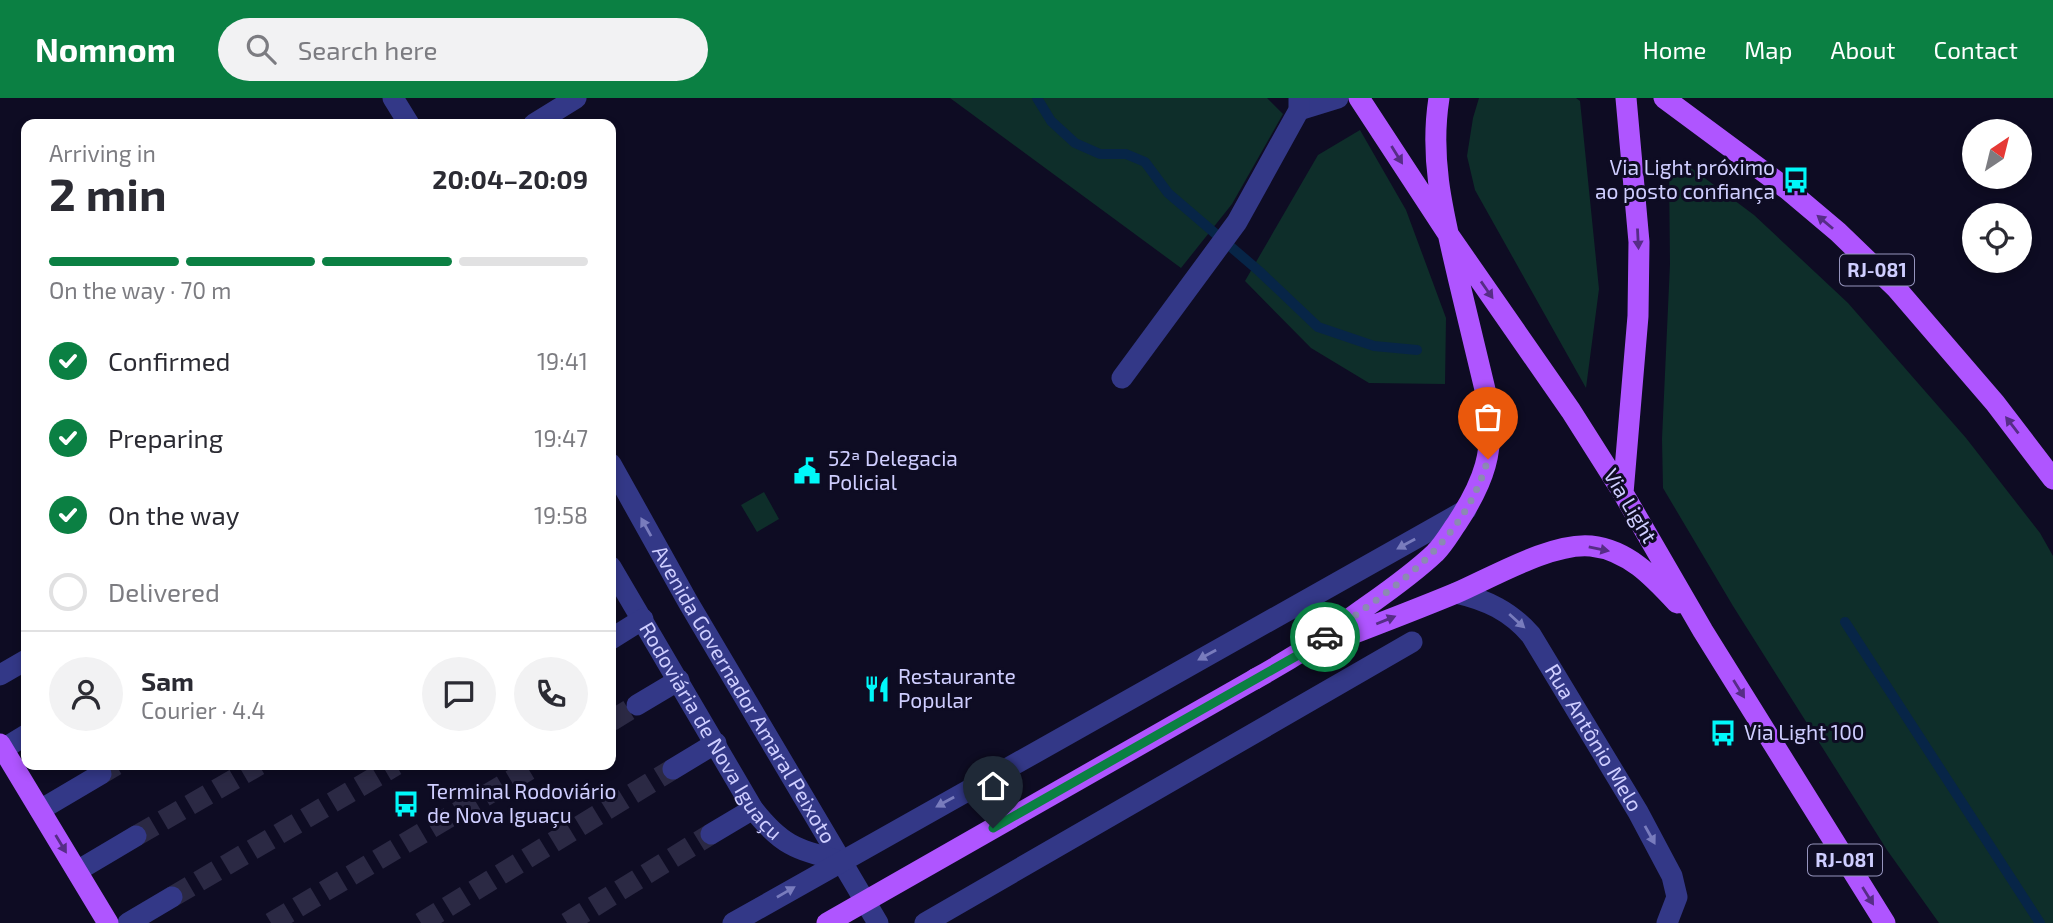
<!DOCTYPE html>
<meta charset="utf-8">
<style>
body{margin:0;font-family:"Exo 2",sans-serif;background:#f2f2f3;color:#2b2b33;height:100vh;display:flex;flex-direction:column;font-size:26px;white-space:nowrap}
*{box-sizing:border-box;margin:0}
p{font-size:23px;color:#7c7c81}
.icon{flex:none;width:38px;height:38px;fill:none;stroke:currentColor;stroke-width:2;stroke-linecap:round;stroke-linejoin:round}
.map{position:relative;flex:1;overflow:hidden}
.panel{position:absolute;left:21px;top:21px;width:595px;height:651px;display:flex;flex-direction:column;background:#fff;border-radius:14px;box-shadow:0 4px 10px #0003}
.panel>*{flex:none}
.needle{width:46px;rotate:35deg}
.buttons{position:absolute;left:1962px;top:21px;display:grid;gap:14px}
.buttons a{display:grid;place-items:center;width:70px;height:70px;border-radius:50%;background:#fff;box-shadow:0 4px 10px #0003;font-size:35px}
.pin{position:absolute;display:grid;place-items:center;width:60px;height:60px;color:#fff;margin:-72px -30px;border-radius:50% 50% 50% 0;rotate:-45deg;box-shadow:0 0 7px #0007}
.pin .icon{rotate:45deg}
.courier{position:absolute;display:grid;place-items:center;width:70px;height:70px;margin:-35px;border:5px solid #0b8043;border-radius:50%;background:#fff;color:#222;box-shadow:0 2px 9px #0007}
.summary em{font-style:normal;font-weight:700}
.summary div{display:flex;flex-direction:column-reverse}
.summary{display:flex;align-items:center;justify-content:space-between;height:119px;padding:0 28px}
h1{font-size:46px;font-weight:700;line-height:52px}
.bar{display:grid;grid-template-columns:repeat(4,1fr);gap:10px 7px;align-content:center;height:84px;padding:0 28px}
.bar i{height:9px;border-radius:5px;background:#e1e1e2}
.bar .on{background:#0b8043}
.bar p{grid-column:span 4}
.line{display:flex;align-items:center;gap:18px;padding:0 28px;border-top:2px solid #e1e1e2}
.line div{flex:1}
.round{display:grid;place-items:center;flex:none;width:74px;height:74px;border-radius:37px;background:#f2f2f3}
ol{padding:0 28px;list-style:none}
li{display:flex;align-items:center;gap:21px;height:77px}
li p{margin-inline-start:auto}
li .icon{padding:7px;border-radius:50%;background:#0b8043;color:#fff;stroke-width:4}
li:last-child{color:#7c7c81}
li i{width:38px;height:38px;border:4px solid #e1e1e2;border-radius:50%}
header{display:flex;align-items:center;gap:42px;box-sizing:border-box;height:98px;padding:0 35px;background:#0b8043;color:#fff}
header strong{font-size:33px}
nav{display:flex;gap:38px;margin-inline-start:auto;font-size:24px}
.search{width:490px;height:63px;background:#f2f2f3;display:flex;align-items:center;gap:18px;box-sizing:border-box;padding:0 24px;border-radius:38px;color:#7c7c81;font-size:26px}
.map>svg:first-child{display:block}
.green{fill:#0e2e2a}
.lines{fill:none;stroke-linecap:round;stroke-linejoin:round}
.stream{stroke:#072547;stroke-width:10}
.minor-tunnel{stroke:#2b2944;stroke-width:21;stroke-dasharray:21 10;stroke-linecap:butt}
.minor{stroke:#333887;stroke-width:21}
.major{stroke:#af55ff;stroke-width:21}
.major-bridge{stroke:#af55ff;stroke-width:21}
.oneway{fill:#562d86}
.oneway2{fill:#797cbd}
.done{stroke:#8b8ab2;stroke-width:7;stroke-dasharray:0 12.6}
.route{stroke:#0b8043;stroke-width:9}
.labels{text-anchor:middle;stroke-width:6;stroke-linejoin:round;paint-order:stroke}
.shield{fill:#0e0c23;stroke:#9594bd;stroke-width:2}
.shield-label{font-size:19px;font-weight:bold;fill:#cfceff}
.poi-label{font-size:21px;fill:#cfceff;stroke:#0e0c23;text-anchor:start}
.street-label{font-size:21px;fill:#cfceff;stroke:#0e0c23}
</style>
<header>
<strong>Nomnom</strong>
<div class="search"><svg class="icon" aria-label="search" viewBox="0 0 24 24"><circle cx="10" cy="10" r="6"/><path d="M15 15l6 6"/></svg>Search here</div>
<nav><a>Home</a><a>Map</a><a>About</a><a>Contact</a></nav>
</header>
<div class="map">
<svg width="2053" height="825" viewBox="0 0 2053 825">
<rect width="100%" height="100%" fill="#0e0c23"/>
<!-- green -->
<path class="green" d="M950 0H1267L1283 16 1232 106 1181 170Z
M1479 0H1576L1580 3 1599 191 1586 290 1475 92 1467 58 1473 20Z
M1360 32 1406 112 1446 220 1445 286 1369 285 1311 250 1245 183 1318 57Z
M1674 62 1682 63 1754 117 1848 205 1966 340 2040 435 2053 458V825H1939L1887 752 1733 508 1663 390 1662 341 1670 166 1669 71Z
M764 394 779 421 757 434 741 407Z"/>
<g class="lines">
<!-- stream -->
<path class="stream" d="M1037 0 1051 23 1075 45 1100 56H1126L1145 64 1168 95 1259 173 1318 229 1374 248 1417 252
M1845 524 2040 825"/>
<!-- minor-tunnel -->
<path class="minor-tunnel" d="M611 623 637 607
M101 676 116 667
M136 738 259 667
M172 799 396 667
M271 825 537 667
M421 825 673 671
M567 825 711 736"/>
<!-- minor -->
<g class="minor">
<path d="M393 0 409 26"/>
<path d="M1299 12 1338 0"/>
<path d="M534 26 576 0"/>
<path d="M1122 280 1237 124 1299 12V0"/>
<path id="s1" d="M611 366 688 504 878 825"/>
<path id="s2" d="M611 469 753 711C782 748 796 751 840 763"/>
<path id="s3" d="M1456 495C1487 502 1510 513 1531 537L1638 714 1672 778 1677 799 1667 825"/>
<path d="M611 541 643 521"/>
<path d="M0 577 26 562"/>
<path d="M637 607 679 582"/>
<path d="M3 651 26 637"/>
<path d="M673 671 716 645"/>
<path d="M40 712 101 676"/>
<path d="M711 736 753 711"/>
<path d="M77 773 136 738"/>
<path d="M128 825 172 799"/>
<path d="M733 825 1466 412"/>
<path d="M925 825 1412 544"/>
</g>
<!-- major -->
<path class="major" d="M1359 0 1448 136 1571 313 1623 395 1703 533 1885 825
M1664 0 1787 91 1838 134 1896 190 1995 305 2053 381
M1623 395 1638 218 1639 144 1626 0
M1331 544C1373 528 1415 512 1456 495 1491 480 1552 444 1591 448 1628 452 1653 479 1677 505
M1255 581C1293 560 1328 537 1363 511 1387 494 1413 476 1435 455 1444 446 1450 435 1457 425 1484 384 1495 353 1488 304 1478 262 1468 221 1458 179 1444 118 1429 63 1439 0
M0 646 108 825"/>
<!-- major-bridge -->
<path class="major-bridge" d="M827 825 1255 581"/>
</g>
<!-- one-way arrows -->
<defs><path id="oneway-solid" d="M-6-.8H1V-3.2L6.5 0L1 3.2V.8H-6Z" transform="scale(1.75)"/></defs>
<g class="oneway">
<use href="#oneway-solid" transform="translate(1397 57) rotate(58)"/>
<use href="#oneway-solid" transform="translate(1825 124) rotate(-140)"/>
<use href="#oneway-solid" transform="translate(1638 141) rotate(87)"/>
<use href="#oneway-solid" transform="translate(1487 192) rotate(55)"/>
<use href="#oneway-solid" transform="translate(2012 327) rotate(-128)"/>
<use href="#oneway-solid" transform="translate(1599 451) rotate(12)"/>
<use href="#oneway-solid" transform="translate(1386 522) rotate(-22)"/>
<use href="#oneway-solid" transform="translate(1739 591) rotate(58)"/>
<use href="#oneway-solid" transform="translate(61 746) rotate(59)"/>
<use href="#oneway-solid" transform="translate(1868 798) rotate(58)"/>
</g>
<g class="oneway2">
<use href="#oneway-solid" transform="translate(646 429) rotate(-119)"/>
<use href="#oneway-solid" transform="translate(1406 446) rotate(151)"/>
<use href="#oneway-solid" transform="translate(1517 523) rotate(42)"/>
<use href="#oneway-solid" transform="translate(1207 557) rotate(151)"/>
<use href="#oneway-solid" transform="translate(945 704) rotate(151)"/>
<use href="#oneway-solid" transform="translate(1650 737) rotate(61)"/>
<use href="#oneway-solid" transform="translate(786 794) rotate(-30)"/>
</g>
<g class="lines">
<!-- done -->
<path class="done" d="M1325 539C1395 488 1462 449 1488 361"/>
<!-- route -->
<path class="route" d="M993 730 1300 556 1325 539"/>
</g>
<!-- icons -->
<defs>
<g id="bus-bare" transform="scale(2.1)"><path d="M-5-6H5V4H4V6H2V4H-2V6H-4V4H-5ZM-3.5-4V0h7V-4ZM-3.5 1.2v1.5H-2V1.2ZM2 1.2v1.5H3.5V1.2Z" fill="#00f8f9" stroke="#0e0c23" stroke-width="2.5" paint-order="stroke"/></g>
<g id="civic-bare" transform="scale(2.1)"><path d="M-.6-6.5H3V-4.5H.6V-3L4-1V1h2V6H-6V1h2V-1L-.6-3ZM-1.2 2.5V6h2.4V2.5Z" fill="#00f8f9" stroke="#0e0c23" stroke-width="2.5" paint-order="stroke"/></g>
<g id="restaurant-bare" transform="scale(2.1)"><path d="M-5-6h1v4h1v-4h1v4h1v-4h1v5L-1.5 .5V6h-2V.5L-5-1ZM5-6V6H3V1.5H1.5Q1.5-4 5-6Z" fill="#00f8f9" stroke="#0e0c23" stroke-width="2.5" paint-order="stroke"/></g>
</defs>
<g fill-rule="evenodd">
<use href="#bus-bare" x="1796" y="82"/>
<use href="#civic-bare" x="807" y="373"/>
<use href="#restaurant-bare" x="877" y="591"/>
<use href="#bus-bare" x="1723" y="635"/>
<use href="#bus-bare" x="406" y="706"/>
</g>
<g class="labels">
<!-- shield labels -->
<g class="shield">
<rect x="1840" y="156.5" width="74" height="31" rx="5"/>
<rect x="1808" y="746.5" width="74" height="31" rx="5"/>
</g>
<g class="shield-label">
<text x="1877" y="179">RJ-081</text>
<text x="1845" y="769">RJ-081</text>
</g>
<!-- poi labels -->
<g class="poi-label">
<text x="1775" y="77" text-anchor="end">Via Light próximo<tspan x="1775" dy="24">ao posto confiança</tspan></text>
<text x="828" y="368">52ª Delegacia<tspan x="828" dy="24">Policial</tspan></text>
<text x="898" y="586">Restaurante<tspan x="898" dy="24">Popular</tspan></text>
<text x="1744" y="642">Via Light 100</text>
<text x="427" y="701">Terminal Rodoviário<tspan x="427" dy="24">de Nova Iguaçu</tspan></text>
</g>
<!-- street labels -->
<g class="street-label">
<text transform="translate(1630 408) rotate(59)" y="7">Via Light</text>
<text dy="7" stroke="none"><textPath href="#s1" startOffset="266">Avenida Governador Amaral Peixoto</textPath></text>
<text dy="7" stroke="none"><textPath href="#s2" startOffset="192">Rodoviária de Nova Iguaçu</textPath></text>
<text dy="7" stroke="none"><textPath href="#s3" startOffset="208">Rua Antônio Melo</textPath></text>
</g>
</g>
</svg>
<div class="buttons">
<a><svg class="needle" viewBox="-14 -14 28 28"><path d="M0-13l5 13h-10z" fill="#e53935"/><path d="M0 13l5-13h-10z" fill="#7c7c81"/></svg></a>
<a><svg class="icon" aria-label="locate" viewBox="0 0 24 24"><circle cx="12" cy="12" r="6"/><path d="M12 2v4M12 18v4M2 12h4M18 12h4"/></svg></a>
</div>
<div class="pin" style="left:1488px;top:361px;background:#ea580c"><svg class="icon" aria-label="bag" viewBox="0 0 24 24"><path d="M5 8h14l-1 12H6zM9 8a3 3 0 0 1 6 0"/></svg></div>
<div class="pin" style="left:993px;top:730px;background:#1f2937"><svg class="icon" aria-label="home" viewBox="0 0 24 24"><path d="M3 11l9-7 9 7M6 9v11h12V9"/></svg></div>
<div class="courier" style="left:1325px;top:539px"><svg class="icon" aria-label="car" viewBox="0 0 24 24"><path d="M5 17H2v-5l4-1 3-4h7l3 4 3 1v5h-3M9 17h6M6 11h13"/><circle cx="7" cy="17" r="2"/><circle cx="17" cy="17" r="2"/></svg></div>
<section class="panel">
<div class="summary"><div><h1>2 min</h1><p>Arriving in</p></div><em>20:04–20:09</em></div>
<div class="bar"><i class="on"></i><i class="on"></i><i class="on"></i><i></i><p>On the way · 70 m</p></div>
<ol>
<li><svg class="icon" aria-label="check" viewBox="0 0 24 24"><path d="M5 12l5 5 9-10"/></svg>Confirmed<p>19:41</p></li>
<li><svg class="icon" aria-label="check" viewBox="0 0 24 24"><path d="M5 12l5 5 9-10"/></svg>Preparing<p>19:47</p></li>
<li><svg class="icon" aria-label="check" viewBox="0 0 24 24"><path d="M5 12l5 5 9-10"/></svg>On the way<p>19:58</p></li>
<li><i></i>Delivered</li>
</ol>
<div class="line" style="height:126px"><a class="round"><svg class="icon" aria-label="person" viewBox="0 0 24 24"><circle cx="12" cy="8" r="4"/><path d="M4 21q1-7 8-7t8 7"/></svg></a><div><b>Sam</b><p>Courier · 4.4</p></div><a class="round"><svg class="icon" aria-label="chat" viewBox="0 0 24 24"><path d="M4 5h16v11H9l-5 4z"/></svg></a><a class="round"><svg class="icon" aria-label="phone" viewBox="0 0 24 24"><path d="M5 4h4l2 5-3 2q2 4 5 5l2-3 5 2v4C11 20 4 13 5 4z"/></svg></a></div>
</section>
</div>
